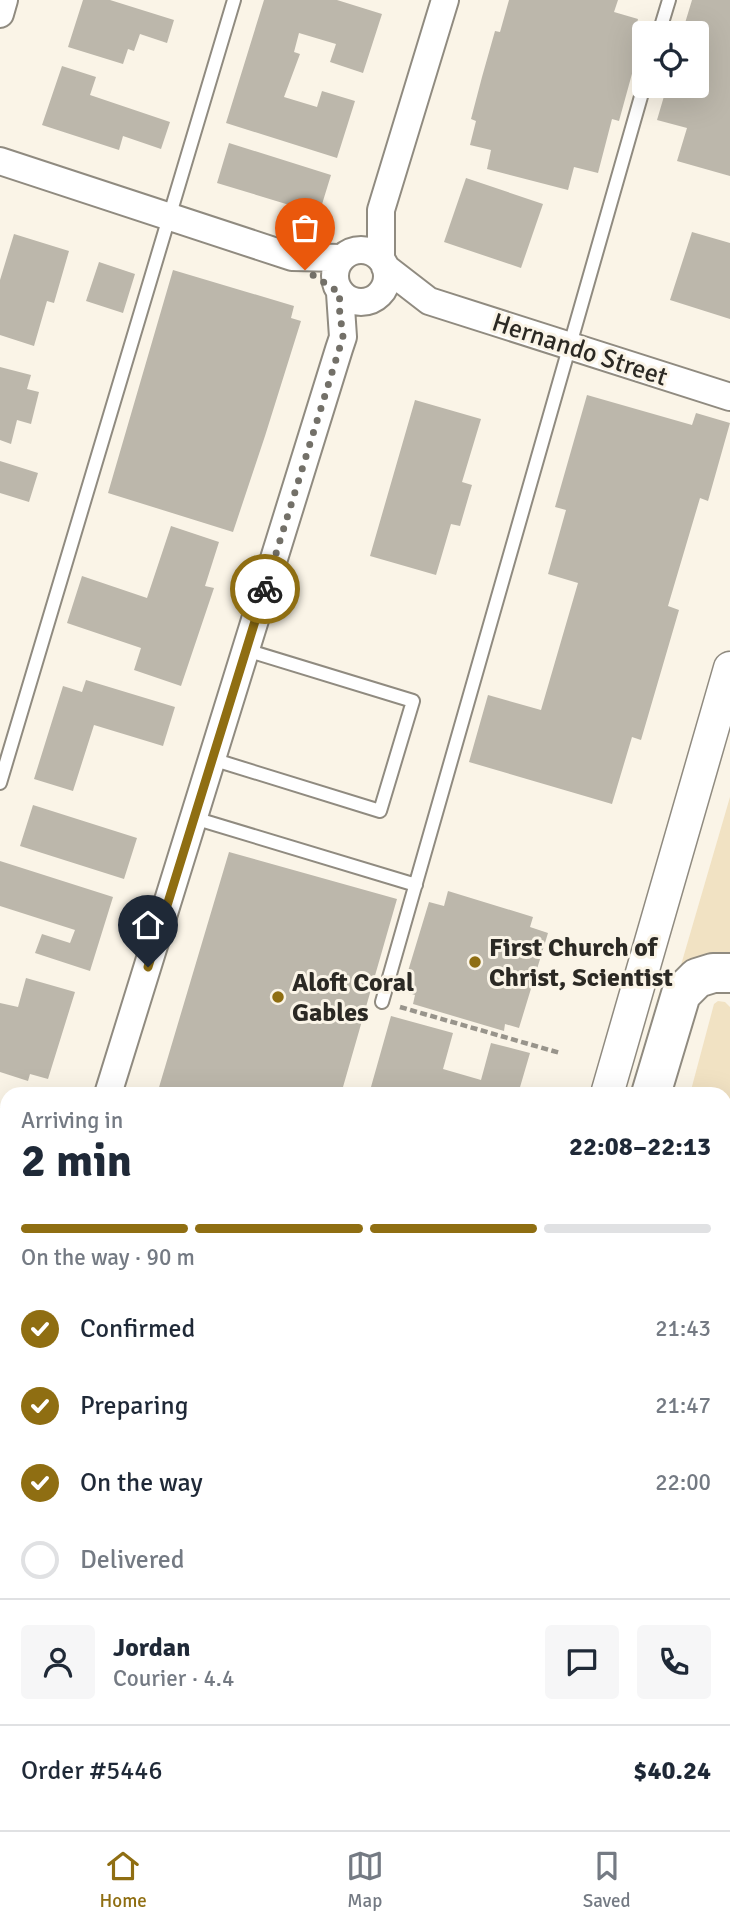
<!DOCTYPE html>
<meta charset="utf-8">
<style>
body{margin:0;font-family:Signika,sans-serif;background:#f6f6f7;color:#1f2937;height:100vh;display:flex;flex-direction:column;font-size:26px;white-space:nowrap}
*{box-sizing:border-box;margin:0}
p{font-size:23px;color:#747a83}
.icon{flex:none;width:38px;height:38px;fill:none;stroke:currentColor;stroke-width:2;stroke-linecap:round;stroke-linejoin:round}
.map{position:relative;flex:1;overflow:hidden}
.sheet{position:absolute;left:0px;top:1087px;width:732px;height:744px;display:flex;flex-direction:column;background:#fff;border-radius:21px 21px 0 0;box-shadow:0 7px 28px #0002}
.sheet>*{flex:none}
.tools{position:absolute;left:632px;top:21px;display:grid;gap:14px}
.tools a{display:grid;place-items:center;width:77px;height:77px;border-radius:7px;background:#fff;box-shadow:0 7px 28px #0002;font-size:35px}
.pin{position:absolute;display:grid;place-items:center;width:60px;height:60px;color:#fff;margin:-72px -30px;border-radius:50% 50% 50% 0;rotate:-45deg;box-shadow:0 0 7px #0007}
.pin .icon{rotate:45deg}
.courier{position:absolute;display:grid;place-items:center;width:70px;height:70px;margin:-35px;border:5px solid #8f6e12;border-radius:50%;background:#fff;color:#222;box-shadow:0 2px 9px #0007}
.head em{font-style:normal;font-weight:800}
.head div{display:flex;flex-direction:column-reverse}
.head{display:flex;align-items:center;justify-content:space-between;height:119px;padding:0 21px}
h1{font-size:46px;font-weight:800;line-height:52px}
.bar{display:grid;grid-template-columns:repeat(4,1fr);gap:10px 7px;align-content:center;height:84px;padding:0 21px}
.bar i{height:9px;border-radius:5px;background:#e0e1e3}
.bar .current{background:#8f6e12}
.bar p{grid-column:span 4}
.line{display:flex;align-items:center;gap:18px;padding:0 21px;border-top:2px solid #e0e1e3}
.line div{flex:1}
.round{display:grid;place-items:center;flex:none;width:74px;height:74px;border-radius:7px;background:#f6f6f7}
ol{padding:0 21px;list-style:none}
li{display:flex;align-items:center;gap:21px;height:77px}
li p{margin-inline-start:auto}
li .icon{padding:7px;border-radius:50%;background:#8f6e12;color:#fff;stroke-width:4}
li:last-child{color:#747a83}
li i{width:38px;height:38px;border:4px solid #e0e1e3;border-radius:50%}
.menu{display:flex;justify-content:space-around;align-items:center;height:98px;border-top:2px solid #e0e1e3;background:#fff;font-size:19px;color:#747a83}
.menu a{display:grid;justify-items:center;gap:4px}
.menu .current{color:#8f6e12}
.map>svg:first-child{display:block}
.green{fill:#f1e2c3}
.building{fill:#bcb7ab}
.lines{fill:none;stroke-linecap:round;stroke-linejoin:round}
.service-casing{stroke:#908b80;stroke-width:16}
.minor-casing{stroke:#908b80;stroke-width:30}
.tertiary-casing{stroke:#908b80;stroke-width:35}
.primary-casing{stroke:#908b80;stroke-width:42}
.path{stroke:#98948b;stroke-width:4.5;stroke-dasharray:7 3.5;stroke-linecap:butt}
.service{stroke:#fff;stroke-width:12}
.minor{stroke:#fff;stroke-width:26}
.tertiary{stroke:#fff;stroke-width:32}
.primary{stroke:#fff;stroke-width:38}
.done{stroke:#737068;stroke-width:7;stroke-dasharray:0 12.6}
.route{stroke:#8f6e12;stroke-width:9}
.poi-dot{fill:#8f6e12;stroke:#faf4e7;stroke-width:2.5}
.labels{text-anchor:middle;stroke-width:6;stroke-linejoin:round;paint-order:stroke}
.street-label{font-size:26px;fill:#2b2924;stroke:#faf4e7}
.poi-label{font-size:26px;font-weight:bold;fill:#2b2924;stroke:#faf4e7;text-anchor:start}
</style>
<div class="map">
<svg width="730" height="1830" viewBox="0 0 730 1830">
<rect width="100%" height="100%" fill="#faf4e7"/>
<!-- green -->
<path class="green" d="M730 797V959L680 970 681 965Z
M718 1001 725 1002 730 1007V1310L724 1308V1094H690L714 1004Z"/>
<!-- building -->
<path class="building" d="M83 0H110L174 20 167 43 140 34 134 51 128 49 123 64 68 47Z
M264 0H337L382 14 363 73 330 62 336 44 299 33 294 52 300 54 284 97 317 107 322 91 355 101 337 158 226 123Z
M509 0H618L614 12 638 19 633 39 641 41 619 121 612 119 598 173 574 167 568 190 487 169 491 150 470 145 476 121 471 119 482 77 495 31 500 32Z
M692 0H730V176L677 161 687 128 657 120 667 86H696V33H682Z
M62 66 96 77 90 95 170 122 161 149 123 136 119 150 42 125Z
M229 143 331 175 319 214 217 183Z
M466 178 543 204 521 268 444 242Z
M692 232 730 243V319L670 300Z
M14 234 69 251 54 303 47 301 34 346 0 335V280Z
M99 262 135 274 123 313 86 301Z
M173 270 294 306 291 318 301 321 265 436 233 532 108 493Z
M0 367 31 375 27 389 39 392 31 424 17 420 11 444 0 440Z
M587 395 692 425 696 413 730 423 708 501 700 498 668 606 679 610 641 740 632 737 612 804 469 762 488 695 541 710 578 583 548 574 566 510 555 507Z
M415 400 481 419 462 482 472 485 460 526 451 524 436 575 370 556Z
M0 461 38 473 29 502 0 493Z
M171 526 219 542 205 586 214 588 181 686 134 670 141 648 67 623 82 576 147 598Z
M86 680 175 707 163 746 94 725 73 791 34 779 63 686 82 692Z
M33 805 137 838 124 879 20 846Z
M229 852 397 899 341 1094H157Z
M0 861 113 897 90 971 35 953 42 934 70 943 75 930 0 906Z
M448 891 533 917 530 927 548 933 519 1028 505 1024 504 1031 413 1004 415 995 402 991 429 902 444 906Z
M26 978 75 992 48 1079 30 1074 28 1081 0 1072V1003L18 1007Z
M391 1016 453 1033 443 1069 481 1080 491 1043 530 1053 518 1094H369Z
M0 1250 7 1252V1657L1 1678Z
M730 1426V1830H630L631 1824H724V1547L727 1546 724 1542V1440Z
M46 1824H351L349 1830H44Z
M439 1824H581L579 1830H437Z"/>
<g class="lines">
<!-- service casing -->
<g class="service-casing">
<path id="service" d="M659 33 669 0
M212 759 380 811 413 701 246 650
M0 783 234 0
M194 818 416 885
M382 1002 644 86
M591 1830 593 1824"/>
</g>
<!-- minor casing -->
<g class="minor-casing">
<path id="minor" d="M0 14 4 0
M0 161 292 257 342 258
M335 276a26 26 0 1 1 52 0a26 26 0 1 1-52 0Z
M381 259V210L445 0
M385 267 429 301 730 397
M108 1094 339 349 343 337 340 293
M0 1821 7 1798"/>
</g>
<!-- tertiary casing -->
<g class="tertiary-casing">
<path id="tertiary" d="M607 1094 730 668
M396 1830 398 1824"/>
</g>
<!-- primary casing -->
<g class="primary-casing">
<path id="primary" d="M651 1094 681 994 697 978 713 973H730
M0 1128 7 1131
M724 1362 730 1363"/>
</g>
<!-- path -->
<path class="path" d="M400 1007 560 1053
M724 1150 730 1151"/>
<!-- service -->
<use href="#service" class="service"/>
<!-- minor -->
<use href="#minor" class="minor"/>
<!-- tertiary -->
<use href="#tertiary" class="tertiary"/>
<!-- primary -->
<use href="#primary" class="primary"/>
</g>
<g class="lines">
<!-- done -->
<path class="done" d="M265 589 343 337 339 306 340 293 305 270"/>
<!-- route -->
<path class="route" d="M148 967 265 589"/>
</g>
<!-- markers -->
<g class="poi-dot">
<circle cx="475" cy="962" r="7"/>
<circle cx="278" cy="997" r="7"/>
</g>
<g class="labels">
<!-- street labels -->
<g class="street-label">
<text transform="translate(580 349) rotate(18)" y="9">Hernando Street</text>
</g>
<!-- poi labels -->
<g class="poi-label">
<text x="489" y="956">First Church of<tspan x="489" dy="30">Christ, Scientist</tspan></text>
<text x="292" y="991">Aloft Coral<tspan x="292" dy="30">Gables</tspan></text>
</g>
</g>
</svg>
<div class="tools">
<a><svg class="icon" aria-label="locate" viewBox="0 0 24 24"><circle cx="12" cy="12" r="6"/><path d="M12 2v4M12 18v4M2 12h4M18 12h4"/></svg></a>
</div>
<div class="pin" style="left:305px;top:270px;background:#ea580c"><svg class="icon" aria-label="bag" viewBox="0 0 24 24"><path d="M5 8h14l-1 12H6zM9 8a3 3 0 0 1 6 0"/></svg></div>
<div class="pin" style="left:148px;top:967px;background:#1f2937"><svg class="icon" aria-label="home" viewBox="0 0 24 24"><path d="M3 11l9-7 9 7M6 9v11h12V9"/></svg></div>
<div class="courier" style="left:265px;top:589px"><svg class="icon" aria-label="bike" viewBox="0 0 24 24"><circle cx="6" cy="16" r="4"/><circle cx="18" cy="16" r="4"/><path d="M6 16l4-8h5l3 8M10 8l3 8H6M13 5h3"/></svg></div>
<section class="sheet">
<div class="head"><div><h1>2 min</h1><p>Arriving in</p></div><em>22:08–22:13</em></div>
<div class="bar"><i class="current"></i><i class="current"></i><i class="current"></i><i></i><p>On the way · 90 m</p></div>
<ol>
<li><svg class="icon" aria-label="check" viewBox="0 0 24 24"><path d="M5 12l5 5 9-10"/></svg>Confirmed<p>21:43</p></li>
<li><svg class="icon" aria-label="check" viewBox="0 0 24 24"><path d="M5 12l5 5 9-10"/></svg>Preparing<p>21:47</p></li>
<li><svg class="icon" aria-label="check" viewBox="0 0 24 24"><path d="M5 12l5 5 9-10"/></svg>On the way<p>22:00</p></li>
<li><i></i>Delivered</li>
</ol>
<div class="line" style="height:126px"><a class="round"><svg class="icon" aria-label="person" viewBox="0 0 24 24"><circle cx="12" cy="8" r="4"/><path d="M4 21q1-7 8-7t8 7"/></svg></a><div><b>Jordan</b><p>Courier · 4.4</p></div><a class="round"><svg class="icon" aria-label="chat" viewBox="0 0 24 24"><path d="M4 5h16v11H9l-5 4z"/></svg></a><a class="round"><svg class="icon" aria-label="phone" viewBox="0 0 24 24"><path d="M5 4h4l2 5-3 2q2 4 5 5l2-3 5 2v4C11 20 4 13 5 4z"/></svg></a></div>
<div class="line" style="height:91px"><div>Order #5446</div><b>$40.24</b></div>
</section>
</div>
<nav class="menu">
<a class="current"><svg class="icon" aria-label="home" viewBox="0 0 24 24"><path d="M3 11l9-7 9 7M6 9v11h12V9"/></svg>Home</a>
<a><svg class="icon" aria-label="map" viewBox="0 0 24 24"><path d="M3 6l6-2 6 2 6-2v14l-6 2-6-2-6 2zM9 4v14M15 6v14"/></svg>Map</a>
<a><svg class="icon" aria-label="saved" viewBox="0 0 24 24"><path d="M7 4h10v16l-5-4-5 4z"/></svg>Saved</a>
</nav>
